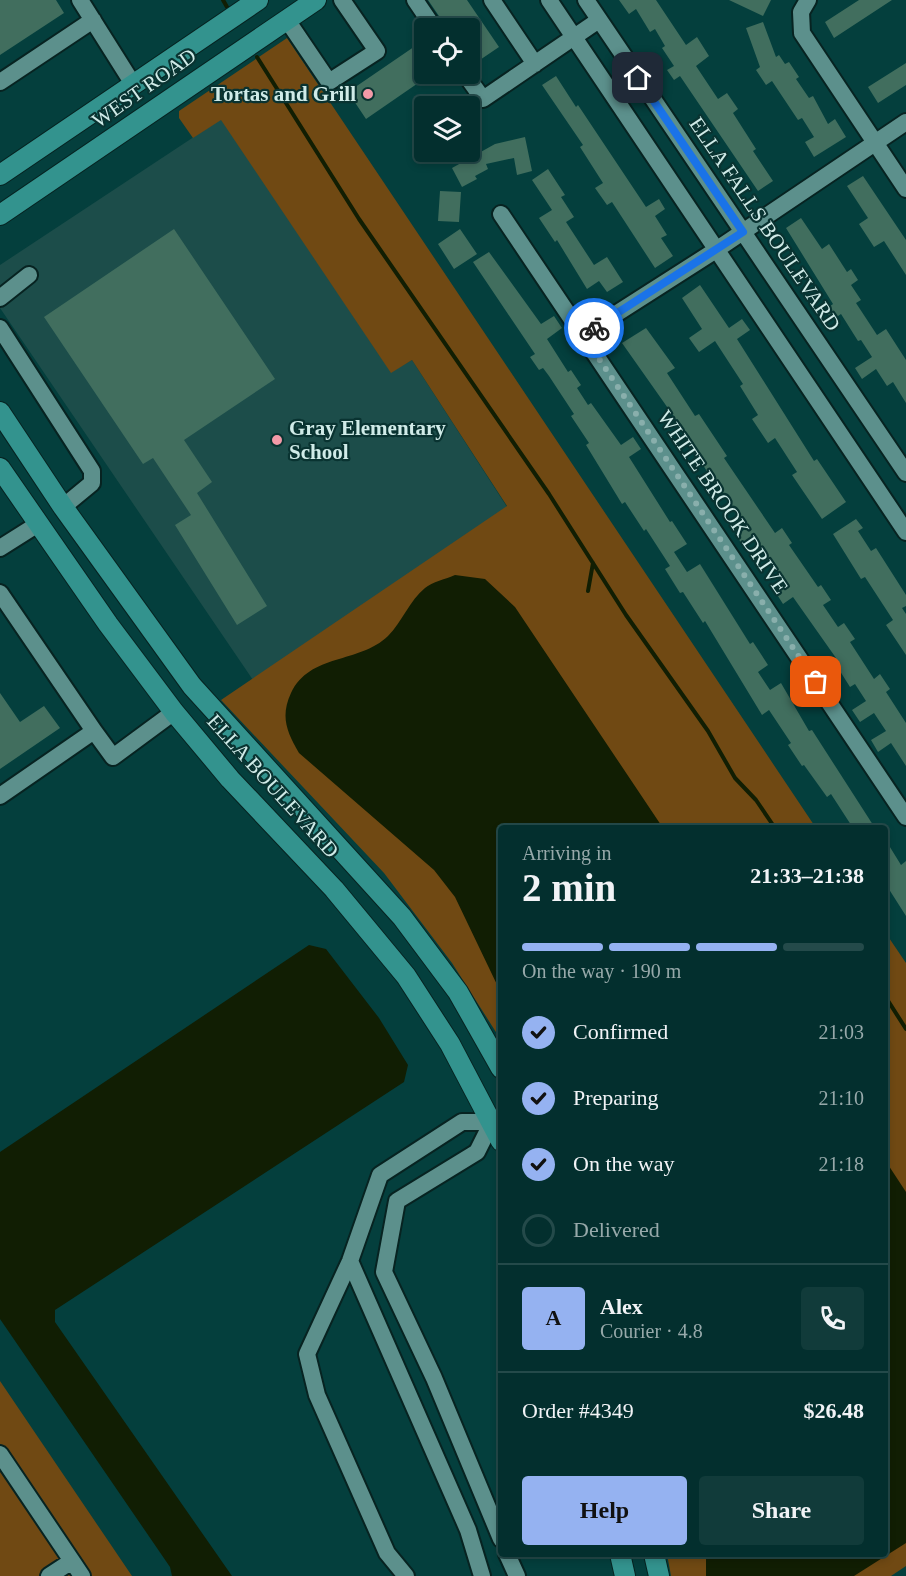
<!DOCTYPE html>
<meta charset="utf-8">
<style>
body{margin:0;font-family:Georgia,serif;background:#113b3a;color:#f1f3f6;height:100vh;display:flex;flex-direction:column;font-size:22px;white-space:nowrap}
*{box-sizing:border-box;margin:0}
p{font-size:20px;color:#97a9aa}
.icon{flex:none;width:33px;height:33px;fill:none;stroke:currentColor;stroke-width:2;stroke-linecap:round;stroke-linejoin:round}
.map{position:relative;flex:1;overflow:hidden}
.side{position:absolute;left:498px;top:825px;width:390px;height:732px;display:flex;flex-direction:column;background:#032f2e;border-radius:6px;box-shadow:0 3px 9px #0003,0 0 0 2px #244a4a}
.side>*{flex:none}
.controls{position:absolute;left:414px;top:18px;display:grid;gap:12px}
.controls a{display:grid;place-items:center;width:66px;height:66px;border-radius:6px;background:#032f2e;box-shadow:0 3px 9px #0003,0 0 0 2px #244a4a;font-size:30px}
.pin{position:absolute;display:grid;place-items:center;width:51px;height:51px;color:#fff;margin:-26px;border-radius:12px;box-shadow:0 3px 9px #0006}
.courier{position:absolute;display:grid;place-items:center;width:60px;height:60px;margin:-30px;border:4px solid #1a73e8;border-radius:50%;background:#fff;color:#222;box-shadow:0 2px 8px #0007}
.headline em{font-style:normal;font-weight:800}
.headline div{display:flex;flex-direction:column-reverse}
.headline{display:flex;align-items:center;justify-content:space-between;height:102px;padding:0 24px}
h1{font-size:39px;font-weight:800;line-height:45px}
.bar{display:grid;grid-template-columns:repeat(4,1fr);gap:9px 6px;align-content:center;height:72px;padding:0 24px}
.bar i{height:8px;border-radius:4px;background:#244a4a}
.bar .current{background:#95b2f1}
.bar p{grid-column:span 4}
.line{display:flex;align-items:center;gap:15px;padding:0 24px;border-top:2px solid #244a4a}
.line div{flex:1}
.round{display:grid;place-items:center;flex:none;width:63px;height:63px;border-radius:6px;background:#113b3a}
ol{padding:0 24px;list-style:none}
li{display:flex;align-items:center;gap:18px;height:66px}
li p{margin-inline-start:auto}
li .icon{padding:6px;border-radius:50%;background:#95b2f1;color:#111;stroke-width:4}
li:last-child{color:#97a9aa}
li i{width:33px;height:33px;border:3px solid #244a4a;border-radius:50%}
.cta{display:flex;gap:12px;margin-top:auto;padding:12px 24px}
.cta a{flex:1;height:69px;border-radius:6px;background:#95b2f1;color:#111;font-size:24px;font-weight:800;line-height:69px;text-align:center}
.cta a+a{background:#113b3a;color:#f1f3f6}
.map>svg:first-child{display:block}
.built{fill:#1c4d4a}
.green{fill:#704913}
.water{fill:#111e03}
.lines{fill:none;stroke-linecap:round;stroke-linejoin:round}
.stream{stroke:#111e03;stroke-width:4}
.building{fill:#416e5e}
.minor-casing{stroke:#072321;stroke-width:20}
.major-casing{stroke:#072321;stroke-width:22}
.minor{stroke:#5c908c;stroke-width:16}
.major{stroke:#33938e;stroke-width:20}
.done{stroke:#89afac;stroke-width:6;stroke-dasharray:0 10.8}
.route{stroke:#1a73e8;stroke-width:8}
.poi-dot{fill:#f39aa8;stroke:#093331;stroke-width:2}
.labels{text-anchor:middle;stroke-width:4.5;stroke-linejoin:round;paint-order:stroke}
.street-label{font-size:21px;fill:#d0ebe8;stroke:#093331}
.poi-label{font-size:21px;font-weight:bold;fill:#d0ebe8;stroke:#093331;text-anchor:end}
</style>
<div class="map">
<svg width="906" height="1576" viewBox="0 0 906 1576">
<rect width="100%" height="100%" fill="#043f3d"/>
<!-- built -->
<path class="built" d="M221 119 391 372 412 360 507 507 253 680 0 308V265Z"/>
<!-- green -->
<path class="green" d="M287 38 816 828H501V1040L452 963 384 873 221 700 507 506 412 360 391 373 221 120 193 138 179 118V111Z
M885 932 906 963V1566L891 1576H671L667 1554H885Z
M0 1381 132 1576H0Z"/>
<!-- water -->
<path class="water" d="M455 575 485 579 515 607 663 828H501V993L455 897 434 870 299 753C287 732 280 717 291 693 310 653 359 664 388 636 402 622 410 600 425 588 432 582 446 579 455 575Z
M309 945 326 949 379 1018 408 1065 404 1082 55 1310V1322L232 1576H172L170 1567 0 1319V1152Z
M885 1160 906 1192V1543L854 1576H706V1554H885Z"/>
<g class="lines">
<!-- stream -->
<path class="stream" d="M223 0 227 7
M257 57 359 219 549 494 626 615 708 731 735 778 756 800 775 828
M588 591 593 563
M885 996 906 1029"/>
</g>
<!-- building -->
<path class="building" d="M0 0H56L64 13 0 55Z
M428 0H467L499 47 471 66 470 28H444L443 22Z
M619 0H656L686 45 697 37 709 56 696 66 718 99 727 93 738 109 733 113 756 149 753 151 773 181 758 191 680 76 674 80 667 70 674 66 662 48 665 46 655 29 650 32 636 9 629 14Z
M729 0H771L763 16Z
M859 0H892L834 38 825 22Z
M763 22 776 57 779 55 785 64 789 62 799 77 796 79 809 98 813 96 828 124 835 119 846 137 814 157 805 142 814 137 802 118 798 120 772 81 766 85 756 70 760 67 746 28Z
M424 40V79L366 119 348 92Z
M906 63V85L878 103 868 87Z
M556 76 576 107 578 105 646 207 659 199 665 209 655 216 667 235 661 238 673 256 655 268 612 202 607 205 595 188 603 183 580 147 583 145 542 85Z
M525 137 532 171 517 175 514 158 486 164 488 169 475 176 477 179 462 187 452 168 495 144Z
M548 169 565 195 561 197 574 217 566 222 594 265 607 257 623 282 607 292 599 281 587 289 557 240 555 242 539 218 552 210 532 180Z
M863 176 906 240V275L884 241 874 247 859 224 868 218 847 186Z
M440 191 461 192 459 222 438 221Z
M801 218 822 249 829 244 847 272 851 269 858 280 851 285 861 300 856 303 877 335 886 329 906 360V403L893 382 887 386 876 369 862 379 855 368 872 357 861 340 858 341 841 314 832 320 825 310 833 304 786 228Z
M174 229 275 379 184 440 212 482 197 493 267 606 237 625 175 525 191 515 153 458 143 464 44 317Z
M460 229 477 254 454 269 438 244Z
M489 252 541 324 554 316 562 328 547 339 568 372 571 370 581 385 577 388 588 405 591 403 621 445 633 437 641 449 629 457 670 522 672 521 687 544 674 552 687 572 700 564 750 644 753 642 768 665 758 672 770 690 781 683 809 731 812 730 875 828H853L831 794 827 797 804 765 802 766 788 745 791 743 769 710 762 715 705 621 703 623 683 592 680 593 665 569 670 566 646 529 644 531 625 502 622 504 586 445 589 443 571 416 574 414 549 376 543 368 539 370 530 357 535 354 473 262Z
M700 285 729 328 742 319 750 330 737 339 814 461 817 459 846 502 822 519 792 475 797 472 775 438 768 443 752 419 758 415 740 386 743 384 715 341 699 352 689 338 702 329 682 298Z
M646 328 675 368 667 373 695 416 699 414 727 456 724 458 775 533 782 528 792 543 789 545 818 587 821 585 831 600 823 605 838 627 844 623 855 639 850 642 874 679 880 674 890 689 886 692 906 723V766L891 743 878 752 871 740 886 731 874 713 860 722 852 710 866 701 855 684 850 687 833 660 836 658 793 597 783 604 776 593 787 585 775 567 772 568 755 540 744 547 736 535 747 528 712 480 677 421 622 343Z
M856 519 863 528 858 531 871 551 876 548 906 595V606L902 608 906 614V655L886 625 893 620 865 577 861 579 833 534Z
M0 693 20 722 44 706 60 728 0 769Z
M885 839 901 865 906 861V916L885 883Z"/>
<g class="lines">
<!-- minor casing -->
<g class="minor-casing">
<path id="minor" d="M80 0 133 84
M415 0 434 28
M492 0 535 64
M549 0 906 532
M586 0 906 473
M808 0 801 12 802 33 906 189
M287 20 329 82 377 51 342 0
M465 74 483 99 599 20
M0 82 93 20
M501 214 906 817
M0 298 29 275
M0 328 92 471V483L63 507
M583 335 716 250 906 122
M0 548 38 524
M0 593 94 731 0 796
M94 731 113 757 174 712
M350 1261 468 1530 482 1576
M0 1454 72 1561 49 1576
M507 1554 517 1576
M72 1561 82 1576
M406 1576 387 1553 317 1395 307 1354 350 1261 380 1175 462 1122H492L477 1152 397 1201 384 1272 434 1378 501 1539"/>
</g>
<!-- major casing -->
<g class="major-casing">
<path id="major" d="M0 175 258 0
M0 215 316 0
M0 412 63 507 192 686 402 917 458 992 501 1068
M0 468 108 624 174 712 230 779 334 889 406 976 450 1044 501 1141
M620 1554 625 1576
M654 1554 659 1576"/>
</g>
<!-- minor -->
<use href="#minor" class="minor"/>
<!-- major -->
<use href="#major" class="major"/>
</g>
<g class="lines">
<!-- done -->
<path class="done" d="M594 328 583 335 816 682"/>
<!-- route -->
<path class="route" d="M594 328 743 232 638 78"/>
</g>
<!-- markers -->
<g class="poi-dot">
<circle cx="368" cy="94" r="6"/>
<circle cx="277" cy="440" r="6"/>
</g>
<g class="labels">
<!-- street labels -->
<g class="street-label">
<text transform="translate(144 88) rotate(-35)" y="7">WEST ROAD</text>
<text transform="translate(765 224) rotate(56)" y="7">ELLA FALLS BOULEVARD</text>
<text transform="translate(723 502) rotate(56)" y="7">WHITE BROOK DRIVE</text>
<text transform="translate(273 786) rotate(48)" y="7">ELLA BOULEVARD</text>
</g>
<!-- poi labels -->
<g class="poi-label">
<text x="356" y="101">Tortas and Grill</text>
<text x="289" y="435" text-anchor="start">Gray Elementary<tspan x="289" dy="24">School</tspan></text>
</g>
</g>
</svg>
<div class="controls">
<a><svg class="icon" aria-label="locate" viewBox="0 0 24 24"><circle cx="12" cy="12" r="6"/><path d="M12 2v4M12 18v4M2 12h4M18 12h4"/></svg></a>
<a><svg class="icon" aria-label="layers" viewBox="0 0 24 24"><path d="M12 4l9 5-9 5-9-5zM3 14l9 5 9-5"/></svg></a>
</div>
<div class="pin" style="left:816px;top:682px;background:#ea580c"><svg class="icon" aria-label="bag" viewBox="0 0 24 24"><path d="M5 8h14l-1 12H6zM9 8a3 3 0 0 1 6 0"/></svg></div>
<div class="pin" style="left:638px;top:78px;background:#1f2937"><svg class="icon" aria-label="home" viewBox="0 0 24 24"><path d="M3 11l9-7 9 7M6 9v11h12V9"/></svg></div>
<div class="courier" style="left:594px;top:328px"><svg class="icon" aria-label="bike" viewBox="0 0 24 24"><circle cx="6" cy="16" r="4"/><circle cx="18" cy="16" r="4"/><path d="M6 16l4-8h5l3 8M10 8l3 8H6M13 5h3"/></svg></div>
<section class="side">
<div class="headline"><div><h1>2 min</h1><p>Arriving in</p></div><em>21:33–21:38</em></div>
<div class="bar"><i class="current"></i><i class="current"></i><i class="current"></i><i></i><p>On the way · 190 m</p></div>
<ol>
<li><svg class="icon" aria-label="check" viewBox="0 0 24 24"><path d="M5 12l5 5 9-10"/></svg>Confirmed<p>21:03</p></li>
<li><svg class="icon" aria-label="check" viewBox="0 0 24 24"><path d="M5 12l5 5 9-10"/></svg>Preparing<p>21:10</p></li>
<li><svg class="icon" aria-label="check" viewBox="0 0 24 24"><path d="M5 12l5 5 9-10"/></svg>On the way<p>21:18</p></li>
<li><i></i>Delivered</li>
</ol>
<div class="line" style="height:108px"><b class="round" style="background:#95b2f1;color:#111">A</b><div><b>Alex</b><p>Courier · 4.8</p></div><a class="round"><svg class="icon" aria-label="phone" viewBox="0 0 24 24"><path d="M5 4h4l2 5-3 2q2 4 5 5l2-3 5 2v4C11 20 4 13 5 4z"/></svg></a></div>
<div class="line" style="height:78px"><div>Order #4349</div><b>$26.48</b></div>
<div class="cta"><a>Help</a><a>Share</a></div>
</section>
</div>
